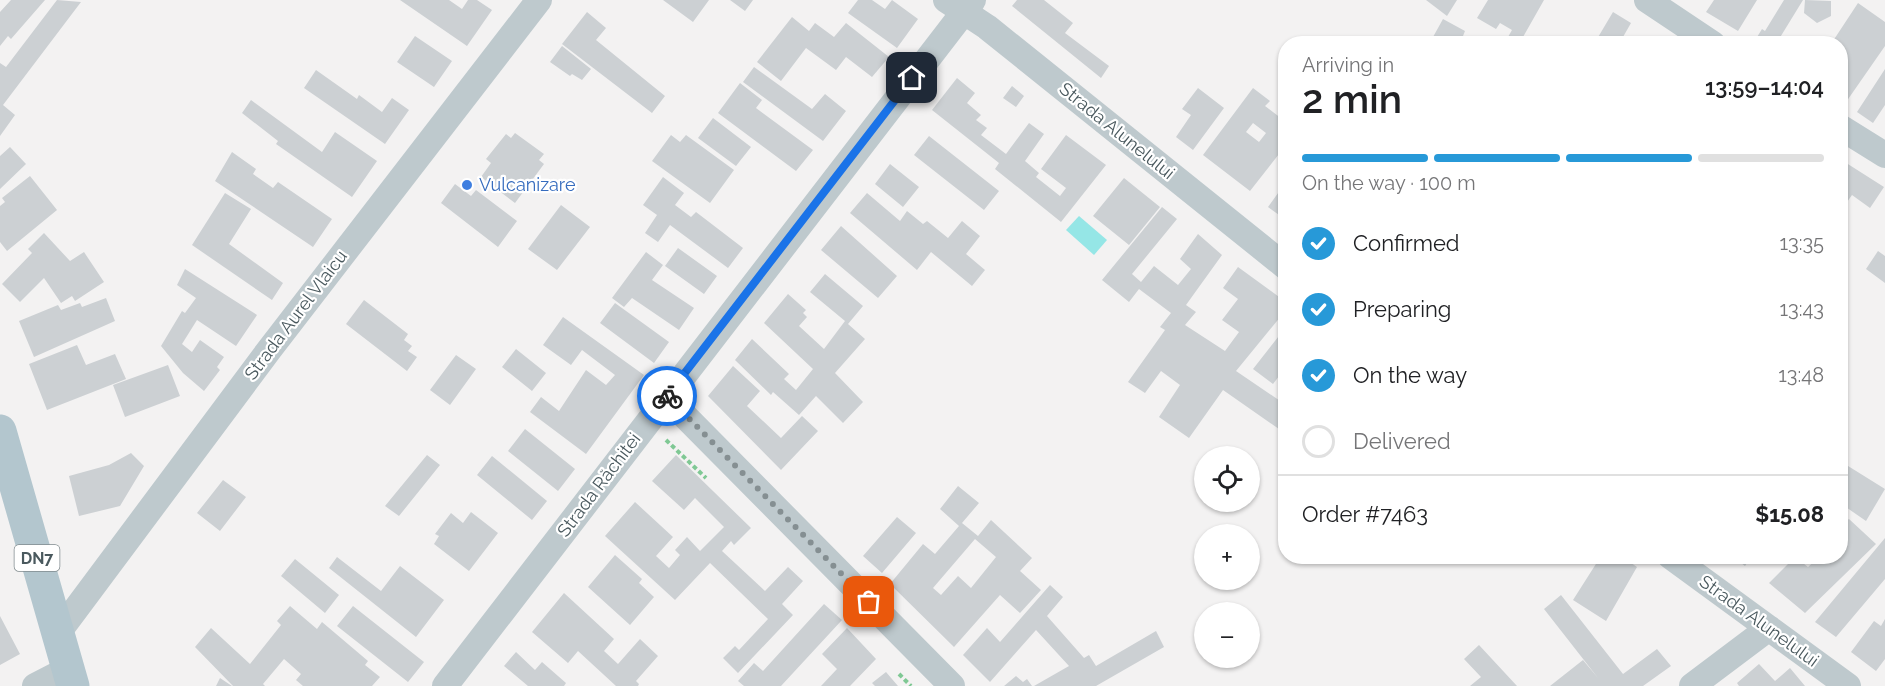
<!DOCTYPE html>
<meta charset="utf-8">
<style>
body{margin:0;font-family:Raleway,sans-serif;background:#f2f2f2;color:#202124;height:100vh;display:flex;flex-direction:column;font-size:22px;white-space:nowrap}
*{box-sizing:border-box;margin:0}
p{font-size:20px;color:#757577}
.icon{flex:none;width:33px;height:33px;fill:none;stroke:currentColor;stroke-width:2;stroke-linecap:round;stroke-linejoin:round}
.map{position:relative;flex:1;overflow:hidden}
.side{position:absolute;left:1278px;top:36px;width:570px;height:528px;display:flex;flex-direction:column;background:#fff;border-radius:24px;box-shadow:0 2px 4px #0004}
.side>*{flex:none}
.tools{position:absolute;left:1194px;top:446px;display:grid;gap:12px}
.tools a{display:grid;place-items:center;width:66px;height:66px;border-radius:50%;background:#fff;box-shadow:0 2px 4px #0004;font-size:30px}
.pin{position:absolute;display:grid;place-items:center;width:51px;height:51px;color:#fff;margin:-26px;border-radius:12px;box-shadow:0 3px 9px #0006}
.courier{position:absolute;display:grid;place-items:center;width:60px;height:60px;margin:-30px;border:4px solid #1a73e8;border-radius:50%;background:#fff;color:#222;box-shadow:0 2px 8px #0007}
.head em{font-style:normal;font-weight:600}
.head div{display:flex;flex-direction:column-reverse}
.head{display:flex;align-items:center;justify-content:space-between;height:102px;padding:0 24px}
h1{font-size:39px;font-weight:600;line-height:45px}
.bar{display:grid;grid-template-columns:repeat(4,1fr);gap:9px 6px;align-content:center;height:72px;padding:0 24px}
.bar i{height:8px;border-radius:4px;background:#e0e0e0}
.bar .active{background:#2799d8}
.bar p{grid-column:span 4}
.line{display:flex;align-items:center;gap:15px;padding:0 24px;border-top:2px solid #e0e0e0}
.line div{flex:1}
ol{padding:0 24px;list-style:none}
li{display:flex;align-items:center;gap:18px;height:66px}
li p{margin-inline-start:auto}
li .icon{padding:6px;border-radius:50%;background:#2799d8;color:#fff;stroke-width:4}
li:last-child{color:#757577}
li i{width:33px;height:33px;border:3px solid #e0e0e0;border-radius:50%}
.map>svg:first-child{display:block}
.water{fill:#95e6e6}
.building{fill:#ccd0d3;fill-rule:evenodd}
.lines{fill:none;stroke-linecap:round;stroke-linejoin:round}
.path{stroke:#7fc894;stroke-width:4;stroke-dasharray:4.5 3;stroke-linecap:butt}
.street{stroke:#bec9cd;stroke-width:26}
.primary{stroke:#b3c6ce;stroke-width:33}
.done{stroke:#858f92;stroke-width:6;stroke-dasharray:0 10.8}
.route{stroke:#1a73e8;stroke-width:8}
.shop-dot{fill:#3f7fe0;stroke:#fff;stroke-width:2}
.labels{text-anchor:middle;stroke-width:4.5;stroke-linejoin:round;paint-order:stroke}
.shield{fill:#fff;stroke:#808b8e;stroke-width:1.5}
.shield-label{font-size:16px;font-weight:bold;fill:#4a595e}
.street-label{font-size:18px;fill:#4a595e;stroke:#fff}
.shop-label{font-size:18px;fill:#366cbe;stroke:#fff;text-anchor:start}
</style>
<div class="map">
<svg width="1885" height="686" viewBox="0 0 1885 686">
<rect width="100%" height="100%" fill="#f3f2f2"/>
<!-- water -->
<path class="water" d="M1079 216 1107 240 1094 255 1066 230Z"/>
<!-- building -->
<path class="building" d="M11 0H45L11 39 8 36 0 46V12Z
M57 0 81 2 3 105 15 115 0 136V63L6 67Z
M400 0H449L462 9 468 0H477L492 10 467 46Z
M663 0H709L693 22Z
M730 0H753L745 11Z
M858 0H872L885 9 892 0 918 19 897 48 848 13Z
M1017 0H1044L1073 23 1065 33 1109 66 1101 78 1012 6Z
M1426 0H1457L1447 16Z
M1488 0H1544L1519 44H1504L1512 30 1500 23 1496 29 1477 18Z
M1714 0H1757L1738 31 1706 12Z
M1784 0H1803L1776 44 1754 42 1762 29 1765 31Z
M1805 0 1831 1V16L1817 23 1804 13Z
M1858 3 1885 22V46L1844 105 1840 103V44H1831Z
M587 12 606 28 596 40 665 96 652 113 562 44Z
M1613 12 1631 23 1619 44H1594Z
M792 17 809 31 815 23 834 37 846 23 889 57 872 77 846 57 836 70 806 48 781 81 757 62Z
M1443 19 1465 31 1463 36 1475 44H1445L1433 37Z
M415 36 452 61 434 87 397 62Z
M562 46 591 69 582 80 572 74 570 76 550 62Z
M754 67 812 109 825 94 846 111 823 141 743 82Z
M1885 69V105L1873 123 1857 112Z
M316 70 357 99 359 95 382 112 392 98 409 110 385 144 304 88Z
M957 78 975 93 967 103 981 115 976 120 987 128 981 135 1006 154 1029 123 1044 134 1025 161 1039 173 1036 177 1060 196 1066 188 1041 169 1066 135 1106 165 1061 222 995 169 999 163 932 110Z
M740 83 762 100 756 108 813 150 796 171 718 113Z
M1012 86 1024 96 1016 107 1003 98Z
M1198 88 1224 108 1193 150 1176 137 1191 115 1182 109Z
M1253 88 1270 101 1265 106 1286 122V145L1250 191 1203 155ZM1253 123 1266 133 1259 142 1246 132Z
M251 100 322 152 335 132 377 161 352 197 276 144 278 141 242 113Z
M713 118 751 147 736 166 698 138Z
M515 133 544 154 539 160 544 164 515 203 481 177 491 163 486 159 506 134 511 138Z
M671 135 680 142 686 135 734 170 710 203 652 161Z
M929 136 999 191 984 210 914 155Z
M10 147 26 164 0 189V156Z
M232 152 256 169 253 174 273 188 278 182 332 219 313 247 215 181Z
M1840 159 1884 187 1870 208 1852 195 1840 212Z
M890 164 919 187 903 207 875 184Z
M30 176 57 210 7 251 0 242V206L5 202 2 198Z
M663 177 684 193 675 205 691 217 696 212 743 248 728 268 670 225 658 242 645 233 657 215 643 205Z
M1124 178 1160 207 1129 245 1093 216Z
M1286 182V220L1268 207Z
M455 184 471 196 476 190 517 221 498 247 441 203Z
M225 193 251 209 229 244 283 283 272 300 192 245Z
M867 193 900 221 907 211 923 224 927 221 948 238 962 221 980 236 966 254 985 270 972 286 931 252 917 270 850 213Z
M561 205 590 227 557 270 528 249Z
M1162 207 1177 219 1132 274 1141 282 1154 266 1178 285 1191 269 1180 259 1198 234 1222 255 1186 305 1196 312 1185 325 1225 351 1239 332 1222 320 1238 299 1223 288 1238 267 1286 302V310L1236 371 1286 405V434L1223 390 1189 438 1159 417 1180 385 1161 371 1145 393 1128 382 1165 330 1160 327 1171 313 1139 289 1129 302 1102 280Z
M841 226 897 276 878 298 821 250Z
M44 233 70 261 84 252 104 282 75 301 72 296 61 303 44 278 20 302 2 284 32 253 28 249Z
M678 248 717 276 704 294 665 266Z
M1878 251 1885 256V283L1866 269Z
M646 252 663 265 652 280 694 308 679 330 632 298 624 307 612 298Z
M185 269 257 315 236 346 197 320 182 344 192 352 200 340 224 357 217 367 220 370 204 391 183 373 161 346 182 311 185 313 196 298 177 285Z
M825 274 863 306 848 324 865 339 835 373 863 402 843 423 816 396 799 415 773 392 771 395 735 360 752 339 789 374 784 379 796 390 813 369 764 323 788 294 806 310 803 313 807 317 799 326 824 349 845 321 810 292Z
M106 298 115 321 34 357 19 321 58 305 61 310 80 303 82 307Z
M364 300 408 334 404 340 412 346 408 351 417 357 407 371 346 324Z
M615 303 669 342 654 363 600 323Z
M563 317 644 375 586 454 530 412 541 397 559 411 586 370 606 385 615 375 582 350 571 365 543 345Z
M1286 327V367L1273 384 1253 369Z
M77 345 86 365 115 354 126 379 47 410 29 364Z
M516 349 546 373 532 391 502 367Z
M456 355 476 369 450 405 430 390Z
M168 365 180 396 125 417 113 385Z
M733 366 760 391 747 406 781 438 802 416 818 431 781 470 708 396Z
M525 429 575 469 558 491 508 451Z
M131 453 144 466 120 506 79 516 69 476 109 465Z
M427 455 440 465 399 516 385 506Z
M676 455 751 528 734 545 731 541 722 551 765 591 788 567 803 581 782 604 793 615 738 673 723 658 735 646 739 650 768 619 710 563 675 600 605 536 635 502 673 537 656 556 669 568 680 555 675 550 687 537 700 551 724 527 695 498 684 510 652 481Z
M492 456 547 501 532 520 477 475Z
M1840 461 1885 489 1866 521 1840 503Z
M223 480 246 497 220 531 197 513Z
M958 486 979 503 962 523 978 536 991 520 1032 558 1020 571 1041 590 1020 613 1000 595 954 647 890 584 923 544 935 554 959 526 940 509ZM975 539 996 557 971 588 958 576 941 595 933 588Z
M471 512 498 533 469 571 434 544 439 536 435 534 451 513 463 523Z
M897 517 916 533 882 573 863 556Z
M1849 519 1876 544 1805 613 1769 583 1795 557 1808 567 1820 556H1840V525Z
M1885 538V579L1836 637 1815 622Z
M615 555 642 579 639 583 654 597 630 625 588 587Z
M1601 556H1621L1637 567 1606 621 1573 600Z
M1732 556H1752L1745 566Z
M337 557 381 591 400 566 444 600 416 637 329 568Z
M295 559 339 595 325 613 281 576Z
M1050 585 1063 597 1047 616 1084 658 1089 655 1096 666 1156 631 1164 647 1096 686H1034L1069 666 1036 630 990 682 963 655 987 628 1000 642Z
M564 593 614 639 604 651 618 664 640 639 658 656 636 681 639 684 638 686H616L578 651 568 663 532 632Z
M1561 595 1623 674 1657 649 1671 666 1643 686H1550L1583 660 1598 678 1544 609Z
M824 604 842 620 781 686H744L738 681 754 663 763 671Z
M290 606 317 629 322 622 368 661 365 665 380 677 372 686H303L296 680 301 674 284 659 263 684 265 686H233L195 647 211 628 250 664 281 625 277 621Z
M353 606 424 662 408 682 337 626Z
M0 616 20 654 0 665Z
M1885 619V659L1876 671 1851 652 1874 621 1881 626Z
M847 628 876 659 850 686H821L837 669 822 654Z
M1479 645 1517 686H1470L1481 677 1464 659Z
M516 652 535 670 542 662 566 683 564 686H528L504 666Z
M1759 664 1775 681 1790 668 1805 686H1739L1737 683Z
M886 672 898 686H875L872 683Z
M1016 676 1023 682 1027 679 1032 686H1004Z
M220 678 232 686H216Z"/>
<g class="lines">
<!-- path -->
<path class="path" d="M666 440 706 478
M899 674 911 686"/>
<!-- street -->
<path class="street" d="M946 0 987 27 1286 267
M1647 0 1713 44
M1840 127 1885 155
M666 397 952 686
M1670 556 1848 686
M58 633 269 350 539 0
M35 686 68 669
M445 686 973 0
M1692 686 1769 628"/>
<!-- primary -->
<path class="primary" d="M0 431 73 686"/>
</g>
<g class="lines">
<!-- done -->
<path class="done" d="M667 396 869 602"/>
<!-- route -->
<path class="route" d="M667 396 912 78"/>
</g>
<!-- markers -->
<circle class="shop-dot" cx="467" cy="185" r="6"/>
<g class="labels">
<!-- shield labels -->
<rect class="shield" x="14.5" y="545" width="45" height="26" rx="4.5"/>
<g class="shield-label">
<text x="37" y="564">DN7</text>
</g>
<!-- street labels -->
<g class="street-label">
<text transform="translate(1117 131) rotate(39)" y="6">Strada Alunelului</text>
<text transform="translate(296 315) rotate(-53)" y="6">Strada Aurel Vlaicu</text>
<text transform="translate(599 485) rotate(-53)" y="6">Strada Răchitei</text>
<text transform="translate(1759 621) rotate(36)" y="6">Strada Alunelului</text>
</g>
<!-- shop labels -->
<g class="shop-label">
<text x="479" y="191">Vulcanizare</text>
</g>
</g>
</svg>
<div class="tools">
<a><svg class="icon" aria-label="locate" viewBox="0 0 24 24"><circle cx="12" cy="12" r="6"/><path d="M12 2v4M12 18v4M2 12h4M18 12h4"/></svg></a>
<a>+</a>
<a>−</a>
</div>
<div class="pin" style="left:869px;top:602px;background:#ea580c"><svg class="icon" aria-label="bag" viewBox="0 0 24 24"><path d="M5 8h14l-1 12H6zM9 8a3 3 0 0 1 6 0"/></svg></div>
<div class="pin" style="left:912px;top:78px;background:#1f2937"><svg class="icon" aria-label="home" viewBox="0 0 24 24"><path d="M3 11l9-7 9 7M6 9v11h12V9"/></svg></div>
<div class="courier" style="left:667px;top:396px"><svg class="icon" aria-label="bike" viewBox="0 0 24 24"><circle cx="6" cy="16" r="4"/><circle cx="18" cy="16" r="4"/><path d="M6 16l4-8h5l3 8M10 8l3 8H6M13 5h3"/></svg></div>
<section class="side">
<div class="head"><div><h1>2 min</h1><p>Arriving in</p></div><em>13:59–14:04</em></div>
<div class="bar"><i class="active"></i><i class="active"></i><i class="active"></i><i></i><p>On the way · 100 m</p></div>
<ol>
<li><svg class="icon" aria-label="check" viewBox="0 0 24 24"><path d="M5 12l5 5 9-10"/></svg>Confirmed<p>13:35</p></li>
<li><svg class="icon" aria-label="check" viewBox="0 0 24 24"><path d="M5 12l5 5 9-10"/></svg>Preparing<p>13:43</p></li>
<li><svg class="icon" aria-label="check" viewBox="0 0 24 24"><path d="M5 12l5 5 9-10"/></svg>On the way<p>13:48</p></li>
<li><i></i>Delivered</li>
</ol>
<div class="line" style="height:78px"><div>Order #7463</div><b>$15.08</b></div>
</section>
</div>
